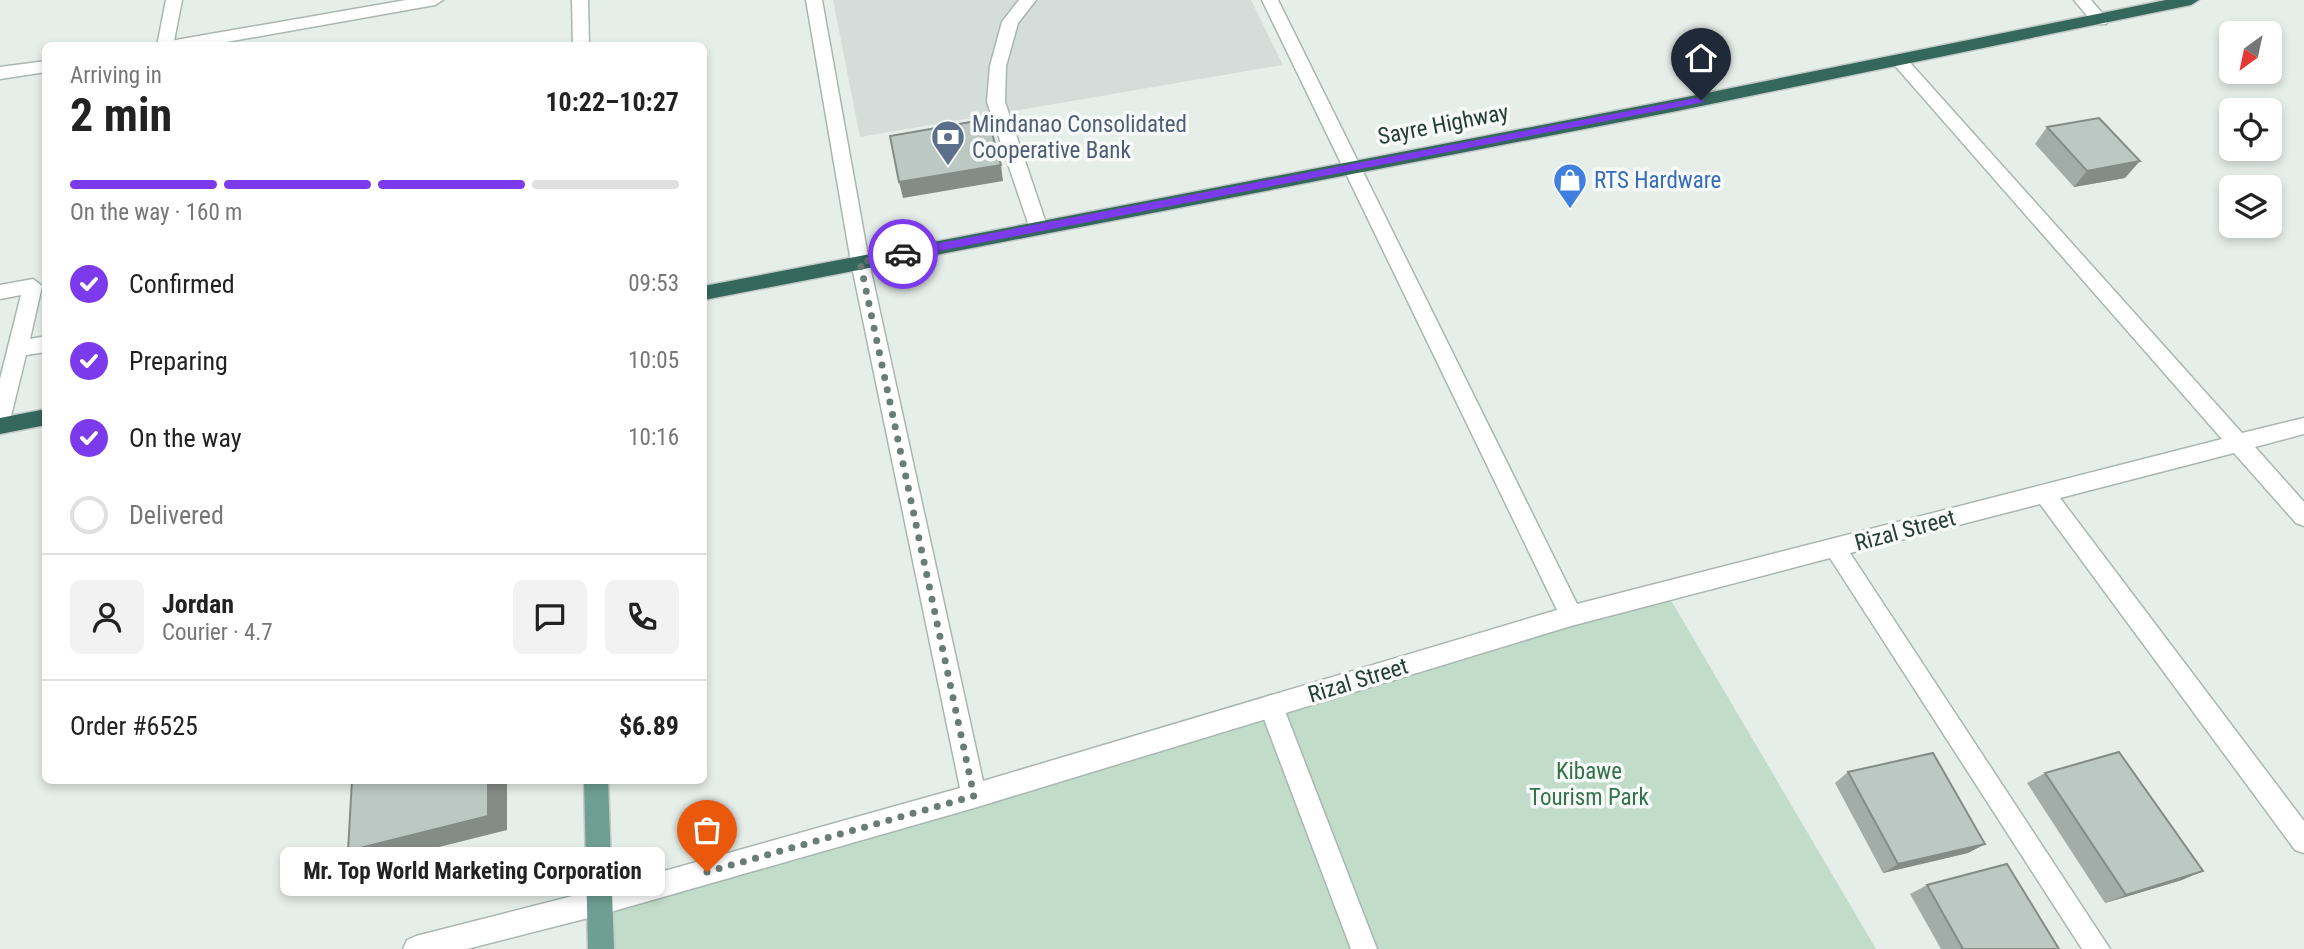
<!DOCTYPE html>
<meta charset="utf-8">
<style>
body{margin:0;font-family:"Roboto Condensed",sans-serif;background:#f2f2f2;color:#222;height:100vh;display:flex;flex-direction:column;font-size:26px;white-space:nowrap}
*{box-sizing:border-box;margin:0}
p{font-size:23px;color:#767676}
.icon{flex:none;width:38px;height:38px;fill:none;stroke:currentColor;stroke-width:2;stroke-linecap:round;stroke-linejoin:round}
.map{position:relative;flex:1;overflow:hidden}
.panel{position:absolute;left:42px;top:42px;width:665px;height:742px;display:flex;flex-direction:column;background:#fff;border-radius:10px;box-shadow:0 4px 10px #0003}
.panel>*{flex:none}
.needle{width:46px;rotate:213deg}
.buttons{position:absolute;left:2219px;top:21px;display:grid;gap:14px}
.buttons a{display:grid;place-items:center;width:63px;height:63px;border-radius:10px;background:#fff;box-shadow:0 4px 10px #0003;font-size:35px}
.pin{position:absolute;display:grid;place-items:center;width:60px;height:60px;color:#fff;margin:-72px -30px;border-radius:50% 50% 50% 0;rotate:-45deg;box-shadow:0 0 7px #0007}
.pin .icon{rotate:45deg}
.courier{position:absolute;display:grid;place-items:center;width:70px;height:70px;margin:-35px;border:5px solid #7c3aed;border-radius:50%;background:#fff;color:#222;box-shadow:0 2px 9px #0007}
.bubble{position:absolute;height:49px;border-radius:10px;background:#fff;box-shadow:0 4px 10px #0003;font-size:23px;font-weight:700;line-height:49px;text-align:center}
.overview em{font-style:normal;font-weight:700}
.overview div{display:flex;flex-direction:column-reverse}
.overview{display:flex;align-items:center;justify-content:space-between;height:119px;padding:0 28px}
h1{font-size:46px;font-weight:700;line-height:52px}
.bar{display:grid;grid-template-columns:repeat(4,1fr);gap:10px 7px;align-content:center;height:84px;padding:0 28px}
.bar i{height:9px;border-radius:5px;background:#e0e0e0}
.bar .selected{background:#7c3aed}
.bar p{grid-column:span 4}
.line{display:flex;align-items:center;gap:18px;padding:0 28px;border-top:2px solid #e0e0e0}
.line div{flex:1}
.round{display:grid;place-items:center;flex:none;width:74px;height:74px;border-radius:10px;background:#f2f2f2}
ol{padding:0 28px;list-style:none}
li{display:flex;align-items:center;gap:21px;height:77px}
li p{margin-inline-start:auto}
li .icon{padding:7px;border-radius:50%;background:#7c3aed;color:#fff;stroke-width:4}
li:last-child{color:#767676}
li i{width:38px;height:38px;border:4px solid #e0e0e0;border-radius:50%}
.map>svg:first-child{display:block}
.built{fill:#d4ddd9}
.green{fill:#c1dcc8}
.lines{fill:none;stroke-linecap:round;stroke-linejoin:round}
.lane-casing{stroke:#a9b6b1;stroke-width:3}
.street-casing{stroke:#a9b6b1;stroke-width:3}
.secondary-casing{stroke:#a5b8b2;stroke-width:3}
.primary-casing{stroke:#c2c9c7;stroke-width:3}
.highway-casing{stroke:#c2c9c7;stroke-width:3}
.lane{fill:#fff;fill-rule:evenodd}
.street{fill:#fff;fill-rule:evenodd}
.secondary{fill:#fff;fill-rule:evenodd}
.primary{fill:#6f9f92;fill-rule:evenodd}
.highway{fill:#35685d;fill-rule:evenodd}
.wall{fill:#a2aca8}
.shaded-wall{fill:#848c88}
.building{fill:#bcc8c3;stroke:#848c88;stroke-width:2}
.route{fill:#7c3aed}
.done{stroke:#697c76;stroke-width:7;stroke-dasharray:0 12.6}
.labels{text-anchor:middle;stroke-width:7;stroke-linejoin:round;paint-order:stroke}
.service-label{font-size:23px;fill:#4e5e75;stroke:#f7faf8;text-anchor:start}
.street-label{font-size:23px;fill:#263e38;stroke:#f7faf8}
.shop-label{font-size:23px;fill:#366cbe;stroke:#f7faf8;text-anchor:start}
.park-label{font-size:23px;fill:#34724b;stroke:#f7faf8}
</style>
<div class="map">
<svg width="2304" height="949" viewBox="0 0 2304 949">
<rect width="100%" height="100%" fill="#e6eeea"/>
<!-- built -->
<path class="built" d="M833 0H1251L1283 65 860 137Z"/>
<!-- green -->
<path class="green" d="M1666 592 1876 949H601L600 902Z"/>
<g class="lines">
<!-- lane casing -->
<g class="lane-casing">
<path id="lane" d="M1019 0H1036L1018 23 1006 66 1005 102 1047 226 1038 233 1029 226 987 102 990 66 1002 22Z
M2074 0H2091L2108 20 2106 24H2094Z
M33 279 42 286 30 339 46 336V352L26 355 10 420 7 426 0 428V379L21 295 0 299V285Z
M1271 695 1279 698 1283 706 1377 949H1351L1259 706 1263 698Z"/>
</g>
<!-- street casing -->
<g class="street-casing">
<path id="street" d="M406 0H443L435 5 204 46H162L170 41Z
M806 0H822L869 262 983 781 1557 610 1262 0H1278L1577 604 2222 439 1890 60 1898 55 1904 56 2242 433 2304 418V434L2255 447 2304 502V526L2296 523 2234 453 2060 498 2304 821V853L2295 850 2040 504 1850 553 2110 949H2082L1830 558 1571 626 974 808 600 915 467 949H403L407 940 416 936 600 889 960 788 851 262Z
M46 61V72L0 79V67Z"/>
</g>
<!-- secondary casing -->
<g class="secondary-casing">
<path id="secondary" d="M166 0H182L173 46H157Z
M572 0H588L589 46H573Z"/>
</g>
<!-- primary casing -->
<g class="primary-casing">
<path id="primary" d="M584 780H608L614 949H588Z"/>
</g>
<!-- highway casing -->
<g class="highway-casing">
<path id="highway" d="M2166 0H2199L2191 5 1677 111 704 300V286L1677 99Z
M46 409V425L0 434V418Z"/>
</g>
<!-- lane -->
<use href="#lane" class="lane"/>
<!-- street -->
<use href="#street" class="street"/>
<!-- secondary -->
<use href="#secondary" class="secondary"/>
<!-- primary -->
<use href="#primary" class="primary"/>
<!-- highway -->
<use href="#highway" class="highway"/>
</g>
<!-- wall -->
<path class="wall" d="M2047 127 2125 178 2074 187 2035 144Z
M1848 772 1985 844 1968 853 1883 873 1835 783Z
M2045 773 2182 880 2105 903 2027 783Z
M1927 885 2059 949H1941L1910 894Z"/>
<!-- shaded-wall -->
<path class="shaded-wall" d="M2140 161 2125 178 2074 187 2087 171Z
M1001 165 1003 181 903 198 899 182Z
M488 780H507V830L371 864 348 851Z
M1985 844 1968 853 1883 873 1898 864Z
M2203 871 2182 880 2105 903 2126 895Z"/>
<!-- building -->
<path class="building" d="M2099 118 2140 161 2087 171 2047 127Z
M988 119 1001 165 899 182 890 136Z
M2119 752 2203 871 2126 895 2045 773Z
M1933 753 1985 844 1898 864 1848 772Z
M352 780H488V816L348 851Z
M2007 864 2059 949H1963L1927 885Z"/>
<!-- route -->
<path class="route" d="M1701 97 1704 102 903 258 898 254 903 250Z"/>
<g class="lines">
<!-- done -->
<path class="done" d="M707 872 974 796 860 262 903 254"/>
</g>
<!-- icons -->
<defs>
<g id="bank-pin" transform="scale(1.75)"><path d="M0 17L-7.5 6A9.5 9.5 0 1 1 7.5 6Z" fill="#5c6f8a" stroke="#f7faf8"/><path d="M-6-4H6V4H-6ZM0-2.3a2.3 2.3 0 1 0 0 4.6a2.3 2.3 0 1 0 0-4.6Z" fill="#fff"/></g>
<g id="shop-pin" transform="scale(1.75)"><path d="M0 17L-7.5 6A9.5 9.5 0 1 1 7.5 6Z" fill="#3f7fe0" stroke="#f7faf8"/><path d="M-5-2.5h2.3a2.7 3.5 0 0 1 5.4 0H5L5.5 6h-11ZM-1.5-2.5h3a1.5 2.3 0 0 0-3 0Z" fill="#fff"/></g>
</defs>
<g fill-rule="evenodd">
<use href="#bank-pin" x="948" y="137"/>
<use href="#shop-pin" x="1570" y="180"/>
</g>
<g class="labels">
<!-- service labels -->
<g class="service-label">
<text x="972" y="132">Mindanao Consolidated<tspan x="972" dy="26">Cooperative Bank</tspan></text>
</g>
<!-- street labels -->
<g class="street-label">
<text transform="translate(1443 124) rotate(-11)" y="8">Sayre Highway</text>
<text transform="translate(1905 530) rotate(-15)" y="8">Rizal Street</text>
<text transform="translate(1358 680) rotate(-17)" y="8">Rizal Street</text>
</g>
<!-- shop labels -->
<g class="shop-label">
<text x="1594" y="188">RTS Hardware</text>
</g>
<!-- park labels -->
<g class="park-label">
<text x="1589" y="779">Kibawe<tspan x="1589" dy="26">Tourism Park</tspan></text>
</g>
</g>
</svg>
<div class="buttons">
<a><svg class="needle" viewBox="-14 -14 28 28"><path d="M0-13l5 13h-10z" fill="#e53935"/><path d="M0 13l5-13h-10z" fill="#767676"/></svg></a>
<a><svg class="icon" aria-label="locate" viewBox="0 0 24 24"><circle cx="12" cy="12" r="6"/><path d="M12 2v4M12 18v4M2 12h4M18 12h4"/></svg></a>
<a><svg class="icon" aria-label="layers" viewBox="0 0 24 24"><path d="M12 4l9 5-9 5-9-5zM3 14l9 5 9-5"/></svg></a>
</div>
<div class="pin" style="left:707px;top:872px;background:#ea580c"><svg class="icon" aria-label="bag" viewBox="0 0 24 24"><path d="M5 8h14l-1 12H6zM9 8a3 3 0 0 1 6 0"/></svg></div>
<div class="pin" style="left:1701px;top:100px;background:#1f2937"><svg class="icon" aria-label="home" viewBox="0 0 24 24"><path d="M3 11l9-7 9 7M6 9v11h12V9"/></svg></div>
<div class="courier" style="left:903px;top:254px"><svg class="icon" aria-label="car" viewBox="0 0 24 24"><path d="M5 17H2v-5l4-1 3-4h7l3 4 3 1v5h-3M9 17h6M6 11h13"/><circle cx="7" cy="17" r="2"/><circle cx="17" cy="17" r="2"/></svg></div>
<div class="bubble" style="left:280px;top:847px;width:385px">Mr. Top World Marketing Corporation</div>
<section class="panel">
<div class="overview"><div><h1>2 min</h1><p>Arriving in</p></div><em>10:22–10:27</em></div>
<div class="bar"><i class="selected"></i><i class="selected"></i><i class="selected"></i><i></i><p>On the way · 160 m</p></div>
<ol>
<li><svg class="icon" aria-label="check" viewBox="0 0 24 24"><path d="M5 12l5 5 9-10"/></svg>Confirmed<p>09:53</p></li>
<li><svg class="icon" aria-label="check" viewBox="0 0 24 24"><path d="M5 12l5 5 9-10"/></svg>Preparing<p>10:05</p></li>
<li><svg class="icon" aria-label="check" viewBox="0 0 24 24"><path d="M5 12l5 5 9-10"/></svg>On the way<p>10:16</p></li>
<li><i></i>Delivered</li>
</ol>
<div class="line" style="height:126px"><a class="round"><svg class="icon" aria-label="person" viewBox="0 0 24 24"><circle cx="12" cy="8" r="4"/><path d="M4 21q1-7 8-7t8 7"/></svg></a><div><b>Jordan</b><p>Courier · 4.7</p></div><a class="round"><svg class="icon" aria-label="chat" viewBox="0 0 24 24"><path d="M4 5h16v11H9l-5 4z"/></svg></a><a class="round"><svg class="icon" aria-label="phone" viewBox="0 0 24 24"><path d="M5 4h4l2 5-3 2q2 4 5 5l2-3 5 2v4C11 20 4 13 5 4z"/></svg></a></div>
<div class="line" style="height:91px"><div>Order #6525</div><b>$6.89</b></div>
</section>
</div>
